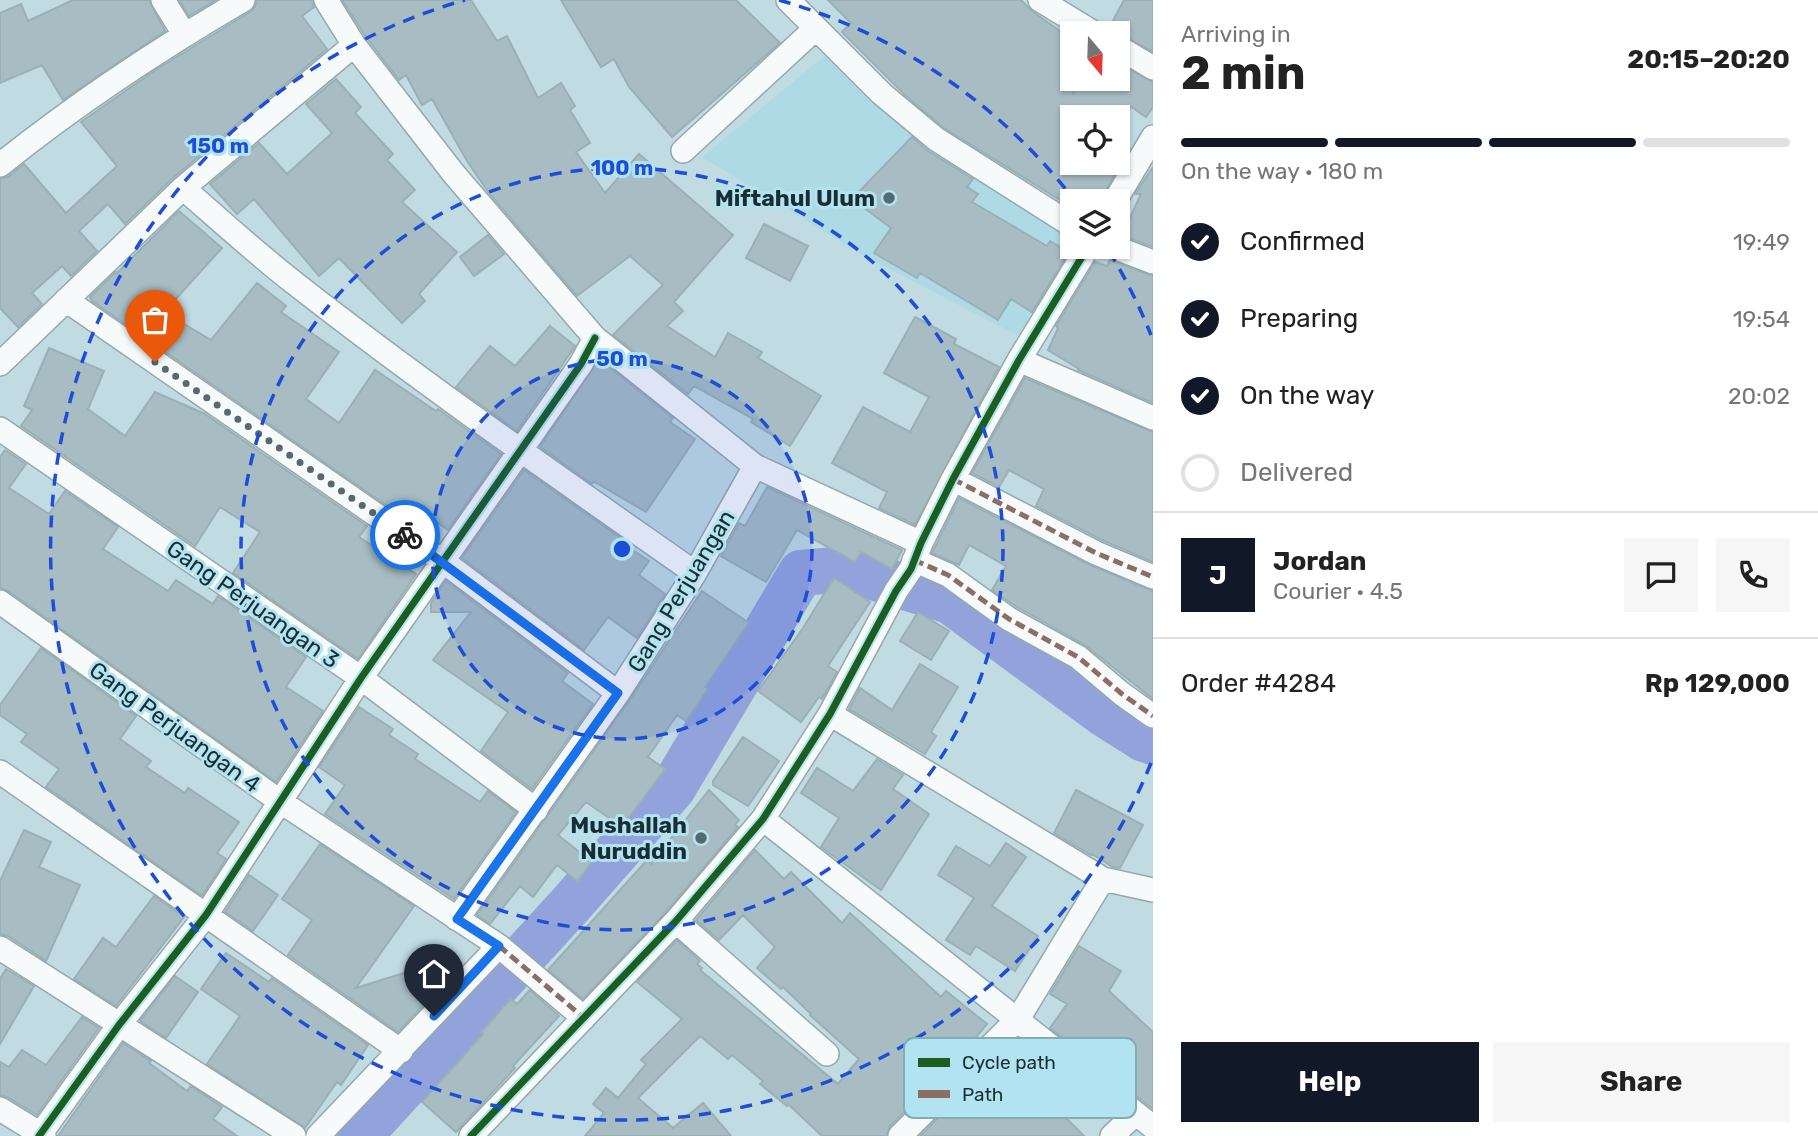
<!DOCTYPE html>
<meta charset="utf-8">
<style>
body{margin:0;font-family:Rubik,sans-serif;background:#f6f6f6;color:#222;height:100vh;display:flex;flex-direction:column;font-size:26px;white-space:nowrap}
*{box-sizing:border-box;margin:0}
p{font-size:23px;color:#767676}
.icon{flex:none;width:38px;height:38px;fill:none;stroke:currentColor;stroke-width:2;stroke-linecap:round;stroke-linejoin:round}
.map{position:relative;flex:1;overflow:hidden}
.sheet{display:flex;flex-direction:column;background:#fff;width:665px}
.sheet>*{flex:none}
.needle{width:46px;rotate:161deg}
.buttons{position:absolute;left:1060px;top:21px;display:grid;gap:14px}
.buttons a{display:grid;place-items:center;width:70px;height:70px;border-radius:0px;background:#fff;box-shadow:0 2px 5px #0004;font-size:35px}
.pin{position:absolute;display:grid;place-items:center;width:60px;height:60px;color:#fff;margin:-72px -30px;border-radius:50% 50% 50% 0;rotate:-45deg;box-shadow:0 0 7px #0007}
.pin .icon{rotate:45deg}
.courier{position:absolute;display:grid;place-items:center;width:70px;height:70px;margin:-35px;border:5px solid #1a73e8;border-radius:50%;background:#fff;color:#222;box-shadow:0 2px 9px #0007}
.head em{font-style:normal;font-weight:700}
.head div{display:flex;flex-direction:column-reverse}
.head{display:flex;align-items:center;justify-content:space-between;height:119px;padding:0 28px}
h1{font-size:46px;font-weight:700;line-height:52px}
.bar{display:grid;grid-template-columns:repeat(4,1fr);gap:10px 7px;align-content:center;height:84px;padding:0 28px}
.bar i{height:9px;border-radius:5px;background:#e0e0e0}
.bar .on{background:#111827}
.bar p{grid-column:span 4}
.line{display:flex;align-items:center;gap:18px;padding:0 28px;border-top:2px solid #e0e0e0}
.line div{flex:1}
.round{display:grid;place-items:center;flex:none;width:74px;height:74px;border-radius:0px;background:#f6f6f6}
ol{padding:0 28px;list-style:none}
li{display:flex;align-items:center;gap:21px;height:77px}
li p{margin-inline-start:auto}
li .icon{padding:7px;border-radius:50%;background:#111827;color:#fff;stroke-width:4}
li:last-child{color:#767676}
li i{width:38px;height:38px;border:4px solid #e0e0e0;border-radius:50%}
.primary-button{display:flex;gap:14px;margin-top:auto;padding:14px 28px}
.primary-button a{flex:1;height:80px;border-radius:0px;background:#111827;color:#fff;font-size:28px;font-weight:700;line-height:80px;text-align:center}
.primary-button a+a{background:#f6f6f6;color:#222}
main{display:flex;flex:1;min-height:0}
.map>svg:first-child{display:block}
.built{fill:#addae5}
.lines{fill:none;stroke-linecap:round;stroke-linejoin:round}
.river{stroke:#92a3dc;stroke-width:46}
.building{fill:#a7bdc3;stroke:#9bb0b5;stroke-width:2}
.street-casing{stroke:#94a9ae;stroke-width:26}
.street{stroke:#f6fafb;stroke-width:23}
.quiet{stroke:#8d6e63;stroke-width:5;stroke-dasharray:10 5;stroke-linecap:butt}
.cycleway-casing{stroke:#b2e3f0;stroke-width:11}
.cycleway{stroke:#1b5e20;stroke-width:7}
.done{stroke:#546a70;stroke-width:7;stroke-dasharray:0 12.6}
.route{stroke:#1a73e8;stroke-width:9}
.ring{fill:none;stroke:#1d4ed8;stroke-width:3.5;stroke-dasharray:12 9}
.poi-dot{fill:#546a70;stroke:#b2e3f0;stroke-width:2.5}
.labels{text-anchor:middle;stroke-width:6;stroke-linejoin:round;paint-order:stroke}
.poi-label{font-size:23px;font-weight:bold;fill:#1a2d32;stroke:#b2e3f0;text-anchor:end}
.street-label{font-size:23px;fill:#1a2d32;stroke:#b2e3f0}
.key{fill:#b2e3f0;stroke:#84acb7;stroke-width:2}
.key-label{font-size:19px;fill:#1a2d32}
.centre{fill:#1d4ed8;stroke:#b2e3f0;stroke-width:3.5}
.ring-label{font-size:21px;text-anchor:middle;font-weight:bold;fill:#1d4ed8;stroke:#b2e3f0;stroke-width:6;stroke-linejoin:round;paint-order:stroke}
</style>
<main>
<div class="map">
<svg width="1153" height="1136" viewBox="0 0 1153 1136">
<rect width="100%" height="100%" fill="#c0dbe2"/>
<!-- built -->
<path class="built" d="M827 54 914 137 1073 239V247H1075L1021 337 866 257 702 157Z"/>
<g class="lines">
<!-- river -->
<path class="river" d="M359 1136 572 903 673 788 801 573 847 569 950 601 1103 713 1144 739 1153 742"/>
</g>
<!-- building -->
<path class="building" d="M73 0H149L165 31 63 100 42 65 0 83V13L21 4 28 21Z
M179 0H216L189 16Z
M257 0H312L314 7 302 16 327 49 174 177 125 224 108 204 79 231 97 251 71 276 62 266 32 293 42 304 18 327 0 308V179L9 176 24 164 66 213 117 166 81 122 157 69 250 12 255 7Z
M342 0H471L497 41 507 36 538 98 561 83 575 106 570 110 590 143 576 152 605 193 639 154 733 235 674 302 683 311 667 326 715 357 728 333 762 352 758 358 821 396 790 446 751 422 753 419 694 386 688 394 613 335 663 285 630 256 577 296 489 193 467 161 432 99 422 105 406 75 399 80 366 37Z
M561 0H736L780 43 672 137 629 87 614 59 601 67Z
M828 0H1021L1033 12 1073 40V95L1081 79H1118L1120 64 1153 82V107L1146 117 1130 106 1128 117H1073V163H1121L1102 198 1063 202 944 128 906 96 842 32 851 23Z
M1124 0H1153V52L1109 28Z
M336 79 361 107 355 113 393 154 387 160 415 190 402 202 457 252 419 294 425 301 402 323 339 258 319 276 254 199 237 214 210 184 259 143 287 174 332 133 306 104Z
M912 137 928 151 973 179 967 187 978 194 972 202 1047 246 1050 241 1069 252 1032 312 1011 299 998 320 920 273 917 278 874 253 891 228 852 199Z
M1153 167V247L1122 235 1141 194H1135Z
M179 211 222 248 164 312 211 340 257 283 286 306 281 312 339 352 306 399 339 423 375 370 436 411 438 409 501 454 448 530 412 504 403 517 92 301 90 297 116 272 117 273Z
M764 224 808 246 790 281 746 258Z
M488 235 504 254 474 276 460 257Z
M1110 260 1153 276V403L1078 370 1079 369 1048 350 1058 328 1056 326 1095 262 1107 266Z
M915 317 956 339 954 344 999 367 915 525 879 508 887 492 832 463 863 407 910 432 929 397 884 373Z
M550 326 575 346 517 431 456 387 490 346 515 366Z
M49 348 104 371 88 409 125 436 155 392 205 414 367 526 359 537 416 574 358 659 233 573 260 532 220 507 195 546 21 426 32 410 24 406Z
M599 359 673 418 670 422 695 439 646 512 593 481 592 484 540 447Z
M1025 378 1153 432V562L1102 540 1036 506 1044 489 1009 470 999 487 972 473Z
M5 450 26 464 9 488 49 514 65 491 118 527 103 549 168 591 176 580 213 604 218 596 306 657 286 687 323 711 276 782 8 591 0 588V457Z
M524 470 625 541 624 544 649 561 639 575 665 594 637 638 608 617 584 650 462 558Z
M767 487 902 550 892 569 861 552 855 562 797 530 766 582 721 556 739 523 745 526Z
M959 498 1090 565 1153 591V699L1085 645 1017 607 992 590 1006 566 969 545 959 565 932 553Z
M834 578 870 602 828 666 837 672 822 699 819 697 801 722 758 691 803 628Z
M446 581 568 673 562 681 593 704 532 789 481 751 508 712 433 660 471 612H431V603Z
M702 591 749 623 705 687 708 689 686 721 677 715 648 757 665 769 622 827 586 802 558 835 592 862 577 881 557 865 533 897 520 886 490 924 477 915 629 701Z
M918 612 949 631 931 660 900 641Z
M41 648 136 716 120 739 151 761 146 767 185 793 188 788 239 822 217 853 226 859 202 896 46 787 59 769 21 742 27 734 0 715V705Z
M920 664 958 687 931 732 936 736 925 754 849 709 860 688 892 710Z
M359 707 393 729 389 735 418 754 415 759 480 802 488 791 516 812 454 899 325 814 345 785 319 767Z
M743 737 779 761 748 806 713 785V781Z
M877 759 903 775 893 789 929 814 881 890 821 847 839 818 801 793 817 768 853 791Z
M709 790 739 820 735 825 738 827 666 912 583 999 548 970 647 860 651 864Z
M1076 790 1143 825 1120 868 1113 867 1092 854 1091 855 1054 833Z
M24 830 51 842 39 867 80 885 46 961 8 936 0 934V881Z
M1006 843 1026 857 992 906 1038 936 1015 971 976 946 970 955 946 940 974 898 938 875 956 846 990 866Z
M320 844 414 906 356 988 445 960 450 977 398 1032 288 955 312 920 282 899Z
M755 850 784 879 791 872 842 923 850 913 941 997 946 991 987 1024 962 1054 959 1051 927 1086 929 1088 890 1126 886 1136H822L788 1104 787 1106 760 1084 763 1081 732 1055 728 1059 700 1036 638 1098 673 1128 703 1103 731 1136H585L604 1113 593 1104 606 1088 618 1098 646 1064 641 1060 682 1019 637 982 677 940 700 961 697 964 702 968 700 970 838 1084 859 1059 810 1015 811 1014 783 987 781 989 757 968 775 947 743 915 719 940 696 920Z
M249 875 278 895 253 931 225 912Z
M154 896 184 917 116 1006 74 979 103 938 116 947Z
M1079 946 1121 971 1109 991 1153 1032V1109L1131 1092 1135 1086 1089 1044 1082 1053 1050 1028 1067 1004 1050 994Z
M226 953 269 982 272 978 368 1045 341 1085 337 1082 305 1128 207 1064 240 1016 201 989Z
M6 969 34 986 0 1044V979Z
M175 976 198 992 166 1038 140 1021Z
M530 990 559 1016 513 1066 515 1068 456 1132 422 1102 483 1034 481 1032 511 999 517 1004Z
M82 1017 99 1028 37 1115 7 1097 0 1095V1062L9 1067 22 1050 46 1065Z
M123 1043 151 1061 149 1063 187 1091 191 1086 222 1107 213 1119 237 1136H58Z
M1027 1057 1060 1089 1049 1101 1084 1136H920L949 1107 957 1114 975 1095 982 1102Z"/>
<g class="lines">
<!-- street casing -->
<g class="street-casing">
<path id="street" d="M163 0 184 34
M326 0 354 45 454 174 595 338 755 466 921 543
M788 0 882 94 936 139 1073 226
M1040 0 1094 33
M1118 47 1153 68
M683 151 815 29
M0 165C76 104 159 49 243 0
M183 188C221 221 258 255 297 285 426 386 561 479 695 573
M1115 201 1153 137
M1114 247 1153 262
M66 300 444 562 618 693
M1019 360 1153 418
M0 364 183 188 354 45
M0 429 361 678 536 810
M953 479 1096 553 1153 577
M914 560 948 575 1009 619 1078 657 1122 694 1153 716
M0 602 281 802 499 946 584 1018
M830 714 1103 879 1153 890
M0 772 401 1051
M763 819 1153 1127
M457 919 618 693 695 573 755 466
M676 921 827 1054
M0 948 294 1136
M0 1109 44 1136
M39 1136 119 1025 206 915 361 678 581 364 595 338
M318 1136 499 946
M471 1136 676 921 763 819 830 714 896 591 911 569 921 543 953 479 1019 360 1088 247
M900 1136 1018 1019 1103 879
M1112 1136 1135 1114"/>
</g>
<!-- street -->
<use href="#street" class="street"/>
<!-- quiet -->
<path class="quiet" d="M953 479 1096 553 1153 577
M914 560 948 575 1009 619 1078 657 1122 694 1153 716
M499 946 584 1018"/>
<!-- cycleway casing -->
<g class="cycleway-casing">
<path id="cycleway" d="M39 1136 119 1025 206 915 361 678 581 364 595 338
M471 1136 676 921 763 819 830 714 896 591 911 569 921 543 953 479 1019 360 1088 247"/>
</g>
<!-- cycleway -->
<use href="#cycleway" class="cycleway"/>
</g>
<g class="lines">
<!-- done -->
<path class="done" d="M155 362 405 535"/>
<!-- route -->
<path class="route" d="M405 535 618 693 457 919 499 946 434 1016"/>
</g>
<!-- distance rings -->
<circle cx="622" cy="549" r="190" fill="#1d4ed8" fill-opacity=".12"/>
<g class="ring">
<circle cx="622" cy="549" r="190"/>
<circle cx="622" cy="549" r="381"/>
<path d="M1151 763A571 571 0 1 1 465 0M779 0A571 571 0 0 1 1072 197M1109 251A571 571 0 0 1 1151 335"/>
</g>
<!-- markers -->
<g class="poi-dot">
<circle cx="889" cy="198" r="7"/>
<circle cx="701" cy="838" r="7"/>
</g>
<g class="labels">
<!-- poi labels -->
<g class="poi-label">
<text x="875" y="206">Miftahul Ulum</text>
<text x="687" y="833">Mushallah<tspan x="687" dy="26">Nuruddin</tspan></text>
</g>
<!-- street labels -->
<g class="street-label">
<text transform="translate(681 591) rotate(-59)" y="8">Gang Perjuangan</text>
<text transform="translate(253 604) rotate(35)" y="8">Gang Perjuangan 3</text>
<text transform="translate(175 727) rotate(36)" y="8">Gang Perjuangan 4</text>
</g>
</g>
<!-- legend -->
<rect x="904" y="1038" width="232" height="80" rx="10" class="key"/>
<rect x="918" y="1058" width="32" height="9" fill="#1b5e20"/>
<rect x="918" y="1090" width="32" height="8" fill="#8d6e63"/>
<g class="key-label">
<text x="962" y="1069">Cycle path</text>
<text x="962" y="1101">Path</text>
</g>
<circle cx="622" cy="549" r="10" class="centre"/>
<g class="ring-label">
<text x="218" y="153">150 m</text>
<text x="622" y="175">100 m</text>
<text x="622" y="366">50 m</text>
</g>
</svg>
<div class="buttons">
<a><svg class="needle" viewBox="-14 -14 28 28"><path d="M0-13l5 13h-10z" fill="#e53935"/><path d="M0 13l5-13h-10z" fill="#767676"/></svg></a>
<a><svg class="icon" aria-label="locate" viewBox="0 0 24 24"><circle cx="12" cy="12" r="6"/><path d="M12 2v4M12 18v4M2 12h4M18 12h4"/></svg></a>
<a><svg class="icon" aria-label="layers" viewBox="0 0 24 24"><path d="M12 4l9 5-9 5-9-5zM3 14l9 5 9-5"/></svg></a>
</div>
<div class="pin" style="left:155px;top:362px;background:#ea580c"><svg class="icon" aria-label="bag" viewBox="0 0 24 24"><path d="M5 8h14l-1 12H6zM9 8a3 3 0 0 1 6 0"/></svg></div>
<div class="pin" style="left:434px;top:1016px;background:#1f2937"><svg class="icon" aria-label="home" viewBox="0 0 24 24"><path d="M3 11l9-7 9 7M6 9v11h12V9"/></svg></div>
<div class="courier" style="left:405px;top:535px"><svg class="icon" aria-label="bike" viewBox="0 0 24 24"><circle cx="6" cy="16" r="4"/><circle cx="18" cy="16" r="4"/><path d="M6 16l4-8h5l3 8M10 8l3 8H6M13 5h3"/></svg></div>
</div>
<section class="sheet">
<div class="head"><div><h1>2 min</h1><p>Arriving in</p></div><em>20:15–20:20</em></div>
<div class="bar"><i class="on"></i><i class="on"></i><i class="on"></i><i></i><p>On the way · 180 m</p></div>
<ol>
<li><svg class="icon" aria-label="check" viewBox="0 0 24 24"><path d="M5 12l5 5 9-10"/></svg>Confirmed<p>19:49</p></li>
<li><svg class="icon" aria-label="check" viewBox="0 0 24 24"><path d="M5 12l5 5 9-10"/></svg>Preparing<p>19:54</p></li>
<li><svg class="icon" aria-label="check" viewBox="0 0 24 24"><path d="M5 12l5 5 9-10"/></svg>On the way<p>20:02</p></li>
<li><i></i>Delivered</li>
</ol>
<div class="line" style="height:126px"><b class="round" style="background:#111827;color:#fff">J</b><div><b>Jordan</b><p>Courier · 4.5</p></div><a class="round"><svg class="icon" aria-label="chat" viewBox="0 0 24 24"><path d="M4 5h16v11H9l-5 4z"/></svg></a><a class="round"><svg class="icon" aria-label="phone" viewBox="0 0 24 24"><path d="M5 4h4l2 5-3 2q2 4 5 5l2-3 5 2v4C11 20 4 13 5 4z"/></svg></a></div>
<div class="line" style="height:91px"><div>Order #4284</div><b>Rp 129,000</b></div>
<div class="primary-button"><a>Help</a><a>Share</a></div>
</section>
</main>
